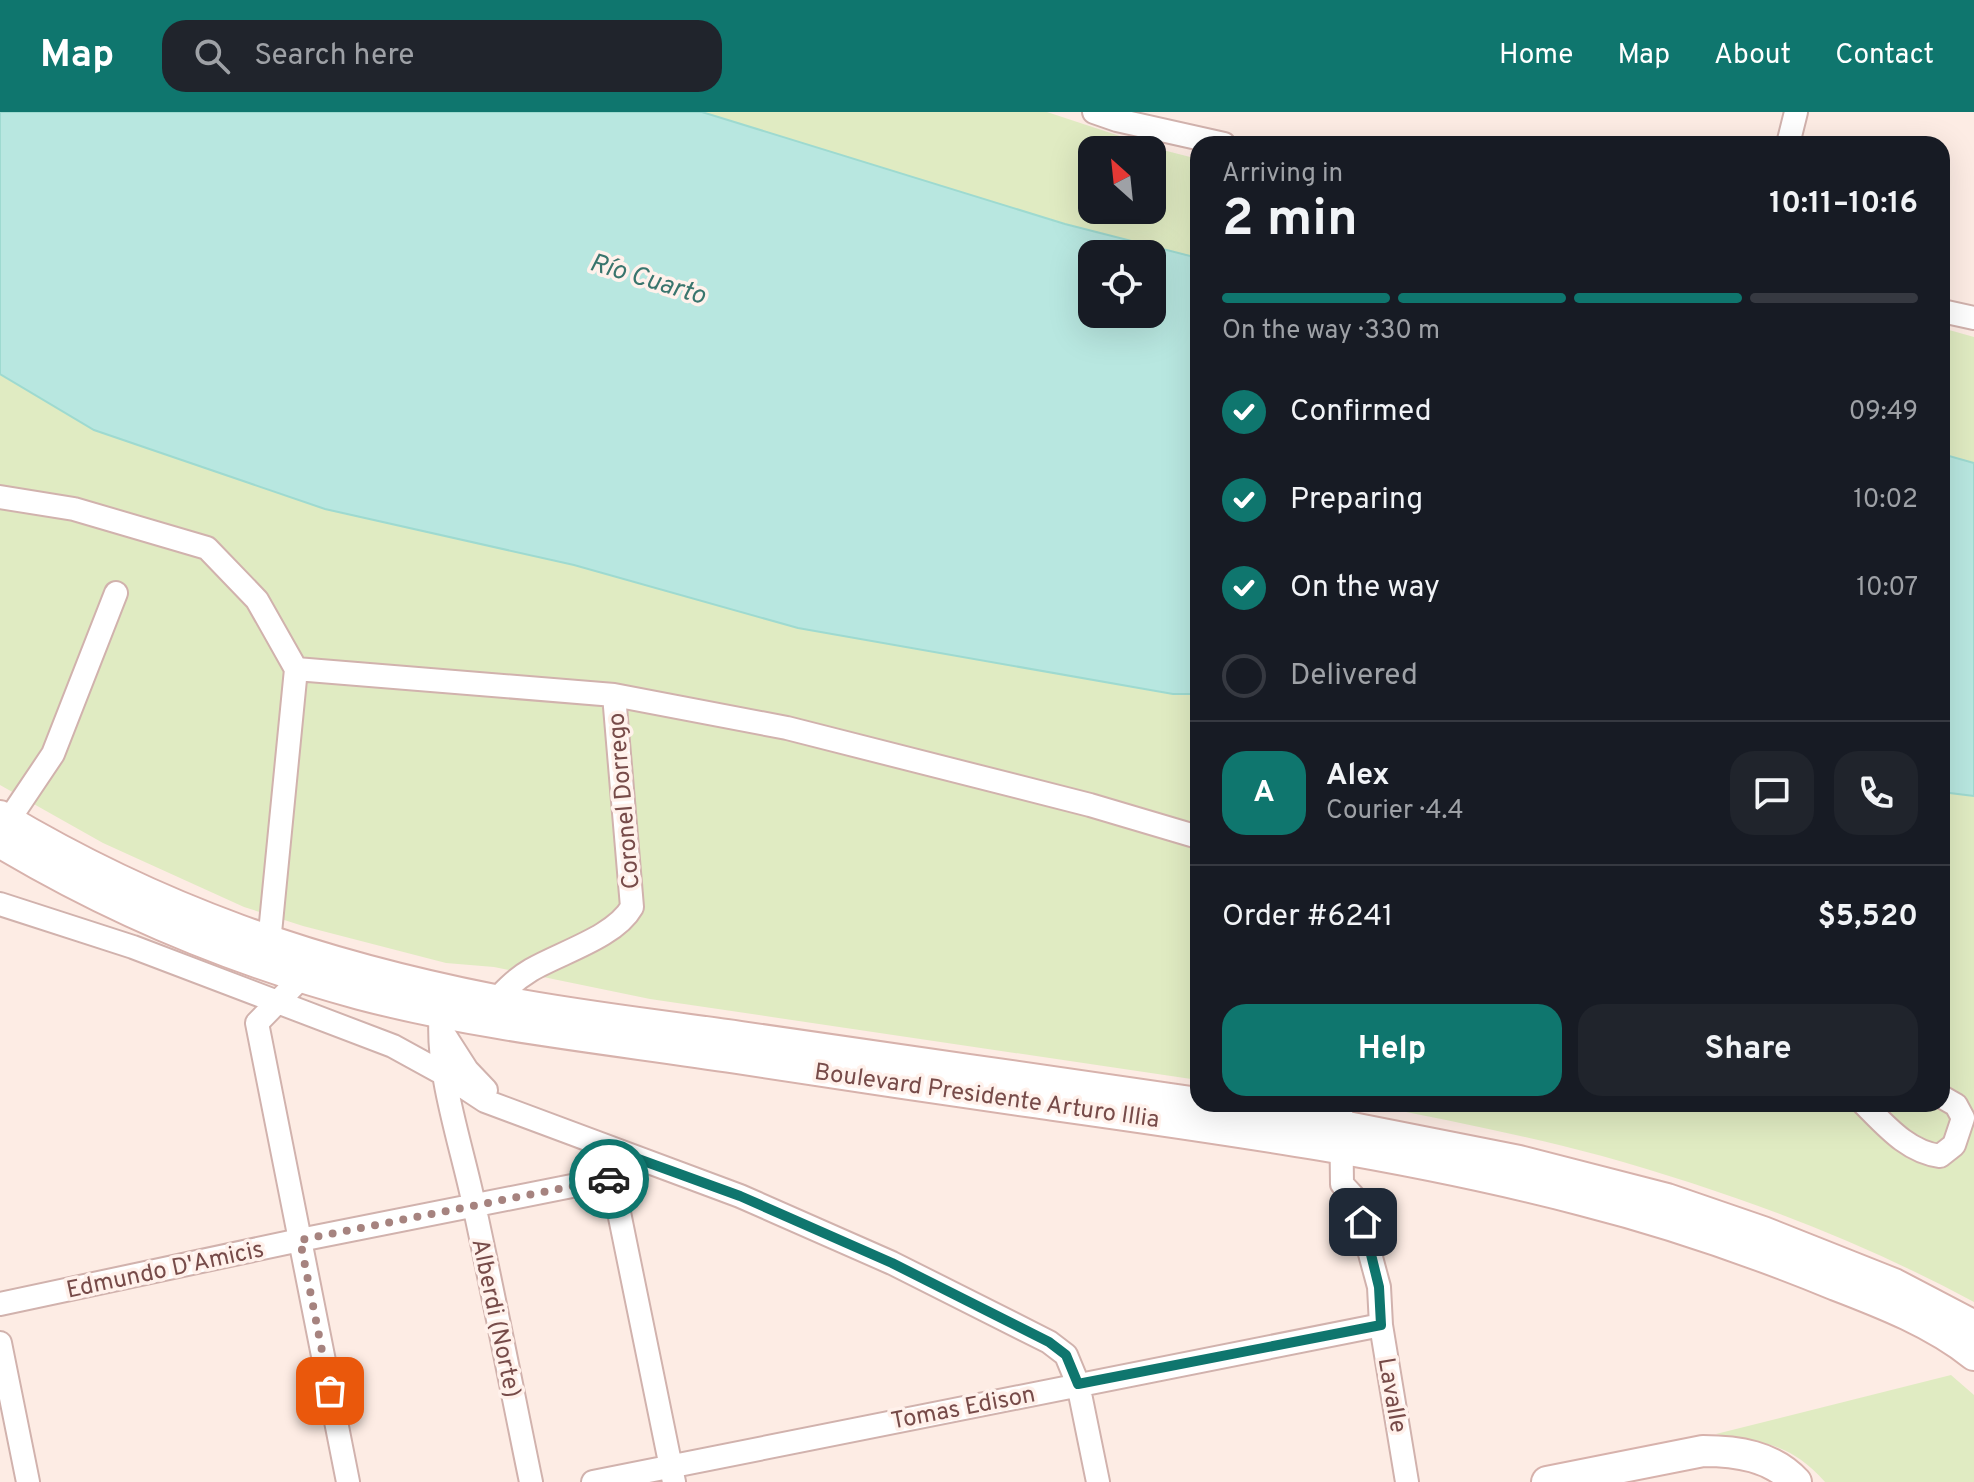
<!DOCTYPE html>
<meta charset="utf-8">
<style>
body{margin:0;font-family:Overpass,sans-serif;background:#20242c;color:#f1f3f6;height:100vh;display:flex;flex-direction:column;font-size:30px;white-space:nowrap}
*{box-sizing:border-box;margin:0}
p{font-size:26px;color:#9ea1a6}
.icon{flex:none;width:44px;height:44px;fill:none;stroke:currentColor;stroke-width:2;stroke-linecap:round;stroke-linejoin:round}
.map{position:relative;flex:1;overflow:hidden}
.side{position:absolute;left:1190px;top:24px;width:760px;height:976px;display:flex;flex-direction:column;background:#171b24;border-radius:24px;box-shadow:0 8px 32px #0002}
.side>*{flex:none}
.needle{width:52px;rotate:333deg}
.fabs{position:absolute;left:1078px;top:24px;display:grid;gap:16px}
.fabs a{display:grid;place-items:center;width:88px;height:88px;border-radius:16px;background:#171b24;box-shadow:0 8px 32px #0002;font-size:40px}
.pin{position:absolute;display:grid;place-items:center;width:68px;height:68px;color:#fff;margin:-34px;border-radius:16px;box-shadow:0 4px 12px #0006}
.courier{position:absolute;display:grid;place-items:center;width:80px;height:80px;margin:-40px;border:6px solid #0f766e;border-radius:50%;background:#fff;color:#222;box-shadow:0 2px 10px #0007}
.overview em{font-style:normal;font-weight:700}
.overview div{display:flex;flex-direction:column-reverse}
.overview{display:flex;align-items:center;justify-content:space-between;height:136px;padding:0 32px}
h1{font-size:52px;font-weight:700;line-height:60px}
.bar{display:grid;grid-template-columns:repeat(4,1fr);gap:12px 8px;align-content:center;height:96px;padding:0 32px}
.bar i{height:10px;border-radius:6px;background:#363941}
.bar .active{background:#0f766e}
.bar p{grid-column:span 4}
.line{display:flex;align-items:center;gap:20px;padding:0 32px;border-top:2px solid #363941}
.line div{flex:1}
.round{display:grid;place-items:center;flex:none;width:84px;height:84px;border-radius:24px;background:#20242c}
ol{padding:0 32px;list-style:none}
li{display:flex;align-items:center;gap:24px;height:88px}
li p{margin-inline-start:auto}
li .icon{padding:8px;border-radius:50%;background:#0f766e;color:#fff;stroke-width:4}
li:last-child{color:#9ea1a6}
li i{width:44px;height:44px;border:4px solid #363941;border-radius:50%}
.primary-button{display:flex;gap:16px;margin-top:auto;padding:16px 32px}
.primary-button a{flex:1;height:92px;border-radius:24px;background:#0f766e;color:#fff;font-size:32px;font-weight:700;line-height:92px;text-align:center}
.primary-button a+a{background:#20242c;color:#f1f3f6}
header{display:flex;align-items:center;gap:48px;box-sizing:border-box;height:112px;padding:0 40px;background:#0f766e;color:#fff}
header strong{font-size:38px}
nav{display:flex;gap:44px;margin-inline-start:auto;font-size:28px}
.search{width:560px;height:72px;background:#20242c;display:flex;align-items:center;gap:20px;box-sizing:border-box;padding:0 28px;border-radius:24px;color:#9ea1a6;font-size:30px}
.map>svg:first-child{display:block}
.green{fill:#e0ebc2;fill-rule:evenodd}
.water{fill:#b8e7e0;stroke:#9edad0;stroke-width:2;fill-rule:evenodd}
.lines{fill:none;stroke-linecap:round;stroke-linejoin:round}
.street-casing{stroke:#d1b2ad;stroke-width:26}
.secondary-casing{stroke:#d7b2ac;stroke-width:34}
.street{stroke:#fff;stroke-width:22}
.secondary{stroke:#fff;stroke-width:30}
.done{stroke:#a6837f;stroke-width:8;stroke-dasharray:0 14.4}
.route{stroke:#0f766e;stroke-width:10}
.labels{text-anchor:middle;stroke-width:7;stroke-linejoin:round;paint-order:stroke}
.street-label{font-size:24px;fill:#774b49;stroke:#fff1eb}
.water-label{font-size:26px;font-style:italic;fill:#39756d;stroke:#fff1eb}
</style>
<header>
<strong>Map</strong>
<div class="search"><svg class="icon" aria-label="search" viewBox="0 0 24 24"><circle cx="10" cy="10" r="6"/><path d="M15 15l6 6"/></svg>Search here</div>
<nav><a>Home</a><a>Map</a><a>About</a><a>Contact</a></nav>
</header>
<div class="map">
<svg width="1974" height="1370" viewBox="0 0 1974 1370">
<rect width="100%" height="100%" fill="#fdece4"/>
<!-- green -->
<path class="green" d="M702 0H1047L1159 37 1198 47V146L1065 112ZM1092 38H1152V98H1092Z
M1942 216 1974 225V351L1942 342Z
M0 262 94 318 325 397 574 453 798 516 1173 582H1198V968L650 887 494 855 446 851 303 814 244 795 103 731 0 673Z
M1942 680 1974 684V1190C1855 1126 1733 1081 1602 1044 1525 1023 1445 1008 1366 992H1942Z
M1951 1263 1974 1283V1370H1825C1790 1331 1765 1331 1716 1322Z"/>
<!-- water -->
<path class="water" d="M0 0H702L1065 112 1198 146V582H1173L798 516 574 453 325 397 94 318 0 262ZM1092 142H1152V202H1092Z
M1942 342 1974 351V684L1942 680Z"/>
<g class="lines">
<!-- street casing -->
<g class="street-casing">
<path id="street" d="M1094 0 1117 8 1224 32
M1788 32 1796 0
M1942 199 1974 206
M0 385 74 397 207 436 257 488 296 557 269 831
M296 557 614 583 787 616 1090 693 1198 725
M8 709 53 642 116 481
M0 792 133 835 393 934 444 962 485 989 740 1084 892 1151 1049 1230 1066 1243 1078 1272 1098 1370
M306 851 302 865 257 911 348 1370
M489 896C502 881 514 868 531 858 562 840 615 825 632 795L614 583
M441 900C435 959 462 1034 474 1093 494 1185 512 1278 531 1370
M442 919 467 958 486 978
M1341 992 1342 1072 1355 1086 1379 1175 1381 1213 1407 1370
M1864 992C1886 1014 1908 1040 1940 1044L1954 1033 1963 1006 1956 993 1942 985
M619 1058 612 1066 674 1370
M0 1192 300 1128 612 1066
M0 1231 28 1370
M593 1370 1381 1213"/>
</g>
<!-- secondary casing -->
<g class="secondary-casing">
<path id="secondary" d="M0 704C159 799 313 852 494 888 575 904 659 913 741 925 893 947 1046 969 1198 991
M0 730C112 797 234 848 360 882 481 914 613 927 737 946 836 961 934 976 1033 990 1218 1016 1402 1041 1582 1088 1669 1110 1753 1139 1836 1173 1883 1191 1934 1211 1974 1243
M1209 992 1342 1014 1519 1049 1667 1087 1763 1120 1894 1172 1974 1214
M1547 1370 1703 1339C1737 1339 1772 1344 1796 1370"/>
</g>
<!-- street -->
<use href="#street" class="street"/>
<!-- secondary -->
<use href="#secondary" class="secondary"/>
</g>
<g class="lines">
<!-- done -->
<path class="done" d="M330 1279 300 1128 609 1067"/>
<!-- route -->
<path class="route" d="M609 1067 630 1044 740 1084 892 1151 1049 1230 1066 1243 1078 1272 1381 1213 1379 1175 1363 1110"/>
</g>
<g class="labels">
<!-- street labels -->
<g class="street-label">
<text transform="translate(623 689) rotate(-95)" y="8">Coronel Dorrego</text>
<text transform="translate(987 983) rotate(8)" y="8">Boulevard Presidente Arturo Illia</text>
<text transform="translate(165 1157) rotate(-12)" y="8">Edmundo D'Amicis</text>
<text transform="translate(497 1206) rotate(78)" y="8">Alberdi (Norte)</text>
<text transform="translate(1393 1283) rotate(80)" y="8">Lavalle</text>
<text transform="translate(963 1295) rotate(-11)" y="8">Tomas Edison</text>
</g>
<!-- water labels -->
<g class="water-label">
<text transform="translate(648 166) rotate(17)" y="9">Río Cuarto</text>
</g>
</g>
</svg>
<div class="fabs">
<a><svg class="needle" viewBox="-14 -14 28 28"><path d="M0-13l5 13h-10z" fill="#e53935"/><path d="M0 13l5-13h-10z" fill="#9ea1a6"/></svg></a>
<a><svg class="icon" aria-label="locate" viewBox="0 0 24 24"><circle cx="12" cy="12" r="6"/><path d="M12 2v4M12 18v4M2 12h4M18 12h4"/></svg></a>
</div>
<div class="pin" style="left:330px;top:1279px;background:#ea580c"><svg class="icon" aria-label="bag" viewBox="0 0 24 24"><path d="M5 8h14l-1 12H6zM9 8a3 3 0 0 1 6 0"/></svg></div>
<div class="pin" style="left:1363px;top:1110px;background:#1f2937"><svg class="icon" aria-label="home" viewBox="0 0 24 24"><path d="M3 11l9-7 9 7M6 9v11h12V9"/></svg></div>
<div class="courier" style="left:609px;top:1067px"><svg class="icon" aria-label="car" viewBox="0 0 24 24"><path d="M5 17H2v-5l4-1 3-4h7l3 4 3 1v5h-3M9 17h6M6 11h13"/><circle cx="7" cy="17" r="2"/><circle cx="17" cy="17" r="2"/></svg></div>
<section class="side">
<div class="overview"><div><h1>2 min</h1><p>Arriving in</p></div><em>10:11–10:16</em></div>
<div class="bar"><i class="active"></i><i class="active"></i><i class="active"></i><i></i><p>On the way · 330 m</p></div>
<ol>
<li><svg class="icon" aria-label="check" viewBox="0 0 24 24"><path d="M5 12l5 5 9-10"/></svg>Confirmed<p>09:49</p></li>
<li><svg class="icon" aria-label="check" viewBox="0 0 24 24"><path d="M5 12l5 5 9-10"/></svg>Preparing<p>10:02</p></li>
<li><svg class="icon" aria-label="check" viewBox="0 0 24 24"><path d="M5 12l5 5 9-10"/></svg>On the way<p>10:07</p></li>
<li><i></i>Delivered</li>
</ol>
<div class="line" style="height:144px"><b class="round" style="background:#0f766e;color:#fff">A</b><div><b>Alex</b><p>Courier · 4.4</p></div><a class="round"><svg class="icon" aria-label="chat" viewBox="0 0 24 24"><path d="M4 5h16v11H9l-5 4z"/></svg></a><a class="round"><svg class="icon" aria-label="phone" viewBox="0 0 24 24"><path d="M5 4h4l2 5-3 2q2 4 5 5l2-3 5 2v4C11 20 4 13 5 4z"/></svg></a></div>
<div class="line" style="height:104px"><div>Order #6241</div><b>$5,520</b></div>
<div class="primary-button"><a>Help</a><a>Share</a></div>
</section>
</div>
